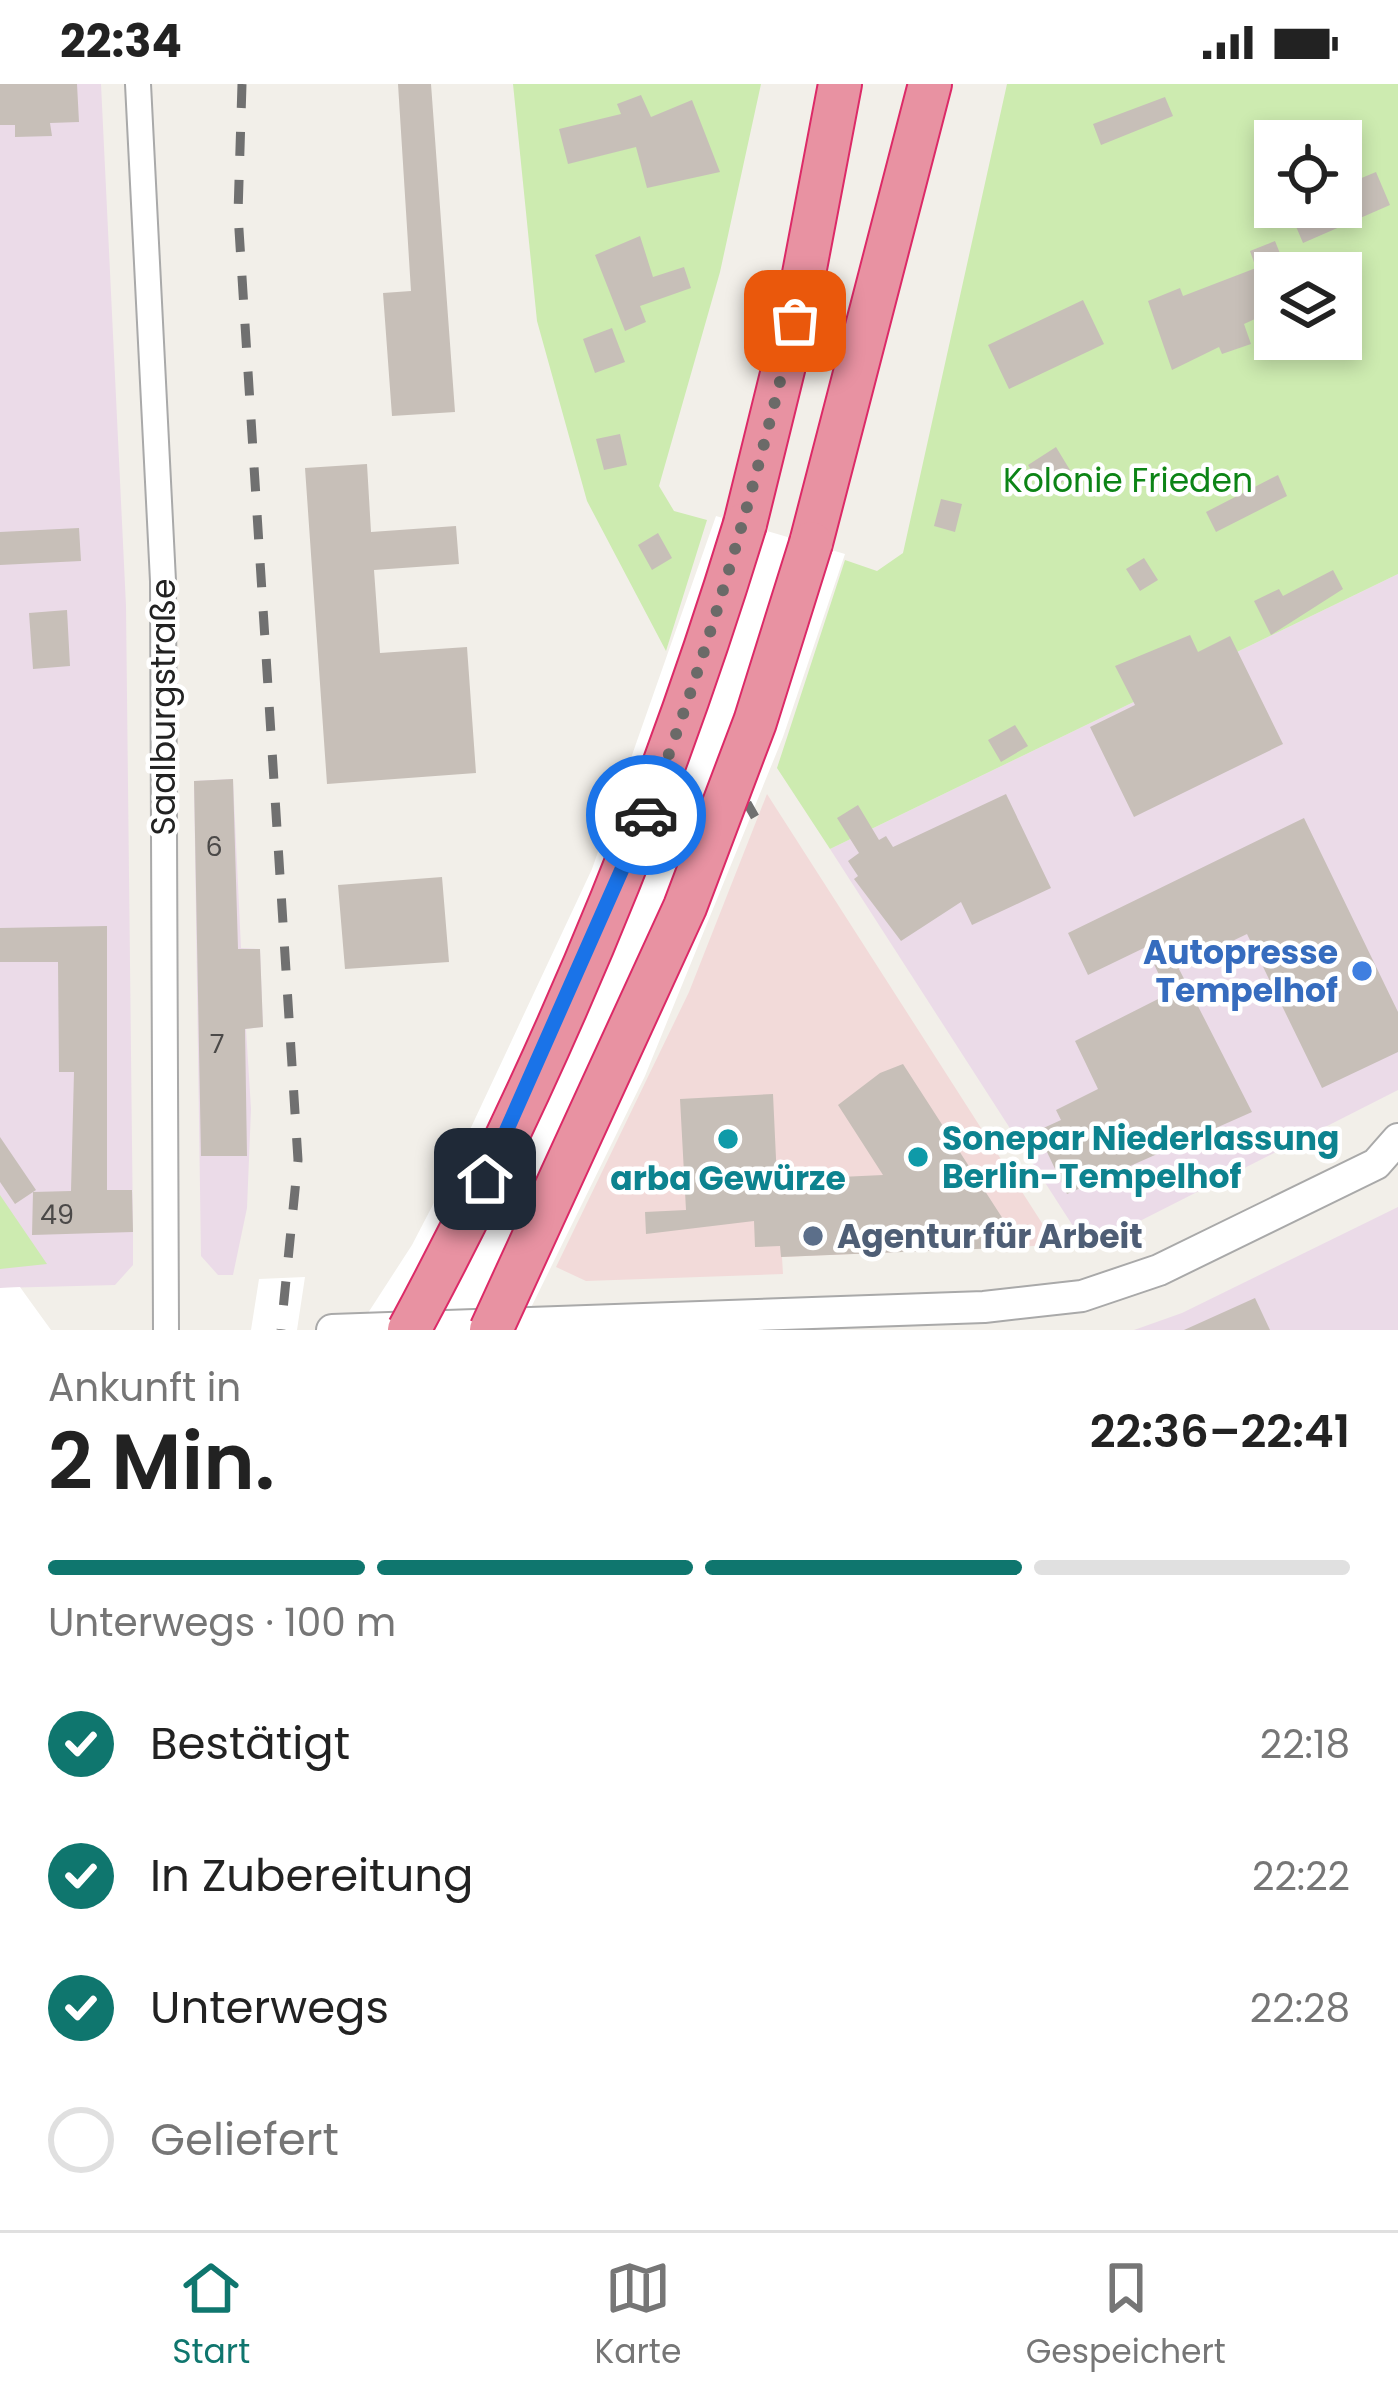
<!DOCTYPE html>
<html lang="de">
<meta charset="utf-8">
<style>
body{margin:0;font-family:Poppins,sans-serif;background:#f6f6f6;color:#222;height:100vh;display:flex;flex-direction:column;font-size:45px;white-space:nowrap}
*{box-sizing:border-box;margin:0}
p{font-size:39px;color:#767676}
.icon{flex:none;width:66px;height:66px;fill:none;stroke:currentColor;stroke-width:2;stroke-linecap:round;stroke-linejoin:round}
.map{position:relative;height:1246px;overflow:hidden}
.panel{display:flex;flex-direction:column;background:#fff;flex:1}
.panel>*{flex:none}
.buttons{position:absolute;left:1254px;top:36px;display:grid;gap:24px}
.buttons a{display:grid;place-items:center;width:108px;height:108px;border-radius:0px;background:#fff;box-shadow:0 6px 18px #0003;font-size:60px}
.pin{position:absolute;display:grid;place-items:center;width:102px;height:102px;color:#fff;margin:-51px;border-radius:24px;box-shadow:0 6px 18px #0006}
.courier{position:absolute;display:grid;place-items:center;width:120px;height:120px;margin:-60px;border:9px solid #1a73e8;border-radius:50%;background:#fff;color:#222;box-shadow:0 3px 15px #0007}
.headline em{font-style:normal;font-weight:600}
.headline div{display:flex;flex-direction:column-reverse}
.headline{display:flex;align-items:center;justify-content:space-between;height:204px;padding:0 48px}
h1{font-size:78px;font-weight:600;line-height:90px}
.bar{display:grid;grid-template-columns:repeat(4,1fr);gap:18px 12px;align-content:center;height:144px;padding:0 48px}
.bar i{height:15px;border-radius:9px;background:#e0e0e0}
.bar .current{background:#0f766e}
.bar p{grid-column:span 4}
ol{padding:0 48px;list-style:none}
li{display:flex;align-items:center;gap:36px;height:132px}
li p{margin-inline-start:auto}
li .icon{padding:12px;border-radius:50%;background:#0f766e;color:#fff;stroke-width:4}
li:last-child{color:#767676}
li i{width:66px;height:66px;border:6px solid #e0e0e0;border-radius:50%}
.status{display:flex;justify-content:space-between;align-items:center;height:84px;padding:0 60px;background:#fff;direction:ltr}
.status svg{height:33px;fill:currentColor}
.dock{display:flex;justify-content:space-around;align-items:center;height:168px;border-top:3px solid #e0e0e0;background:#fff;font-size:33px;color:#767676}
.dock a{display:grid;justify-items:center;gap:6px}
.dock .current{color:#0f766e}
.map>svg:first-child{display:block}
.commercial{fill:#f2dad9}
.industrial{fill:#ebdbe8}
.grass{fill:#cdebb0;fill-rule:evenodd}
.pier{fill:#fff}
.building{fill:#c7bfb8}
.lines{fill:none;stroke-linecap:round;stroke-linejoin:round}
.minor-casing{stroke:#a9a9a9;stroke-width:28}
.tertiary-casing{stroke:#a9a9a9;stroke-width:34}
.motorway-casing{stroke:#dc2a67;stroke-width:46}
.minor{stroke:#fff;stroke-width:24}
.tertiary{stroke:#fff;stroke-width:30}
.motorway{stroke:#e892a2;stroke-width:42}
.rail{stroke:#707070;stroke-width:9;stroke-dasharray:24 24;stroke-linecap:butt}
.motorway-bridge-casing{stroke:#dc2a67;stroke-width:46;stroke-linecap:butt}
.motorway-bridge{stroke:#e892a2;stroke-width:42}
.done{stroke:#6b6a68;stroke-width:12;stroke-dasharray:0 21.6}
.route{stroke:#1a73e8;stroke-width:15}
.shop-dot{fill:#3f7fe0;stroke:#fff;stroke-width:4.5}
.culture-dot{fill:#0f9aa8;stroke:#fff;stroke-width:4.5}
.service-dot{fill:#5c6f8a;stroke:#fff;stroke-width:4.5}
.labels{text-anchor:middle;stroke-width:9;stroke-linejoin:round;paint-order:stroke}
.number-label{font-size:27px;fill:#4b4948}
.park-label{font-size:33px;fill:#0c8416;stroke:#fff}
.street-label{font-size:33px;fill:#222;stroke:#fff}
.shop-label{font-size:33px;font-weight:bold;fill:#366cbe;stroke:#fff;text-anchor:end}
.culture-label{font-size:33px;font-weight:bold;fill:#0d838f;stroke:#fff;text-anchor:start}
.service-label{font-size:33px;font-weight:bold;fill:#4e5e75;stroke:#fff;text-anchor:start}
</style>
<div class="status"><b>22:34</b><svg viewBox="0 0 49 12"><path d="M0 12V9h3v3zM5 12V6h3v6zM10 12V3h3v9zM15 12V0h3v12zM26 1h20v11H26zM47 4h2v5h-2z"/></svg></div>
<div class="map">
<svg width="1398" height="1246" viewBox="0 0 1398 1246">
<rect width="100%" height="100%" fill="#f2efe9"/>
<!-- commercial -->
<path class="commercial" d="M767 710 1056 1161 782 1173 783 1190 586 1197 556 1183 689 908Z"/>
<!-- industrial -->
<path class="industrial" d="M0 0H101L126 522 133 1148V1181L115 1201 0 1204Z
M1398 490V1006L1126 1144 1082 1156 830 765Z
M233 695 241 864 260 865 263 943 246 945 251 1025 247 1124 233 1191H218L201 1172 194 697Z
M1398 1123V1246H1134L1182 1229Z"/>
<!-- grass -->
<path class="grass" d="M513 0H761L720 188 659 402 674 427 707 436 666 567 587 417 537 237Z
M1007 0H1398V490L830 765 777 684 845 476 877 487 903 469ZM1275 57H1341V123H1275ZM1275 189H1341V255H1275Z
M0 1111 47 1180 0 1185Z"/>
<!-- pier -->
<path class="pier" d="M716 432 845 470 783 653 645 992 520 1246H357L412 1161 452 1084 592 785Z
M305 1193 297 1246H251L259 1195Z
M20 1203 30 1217 51 1246H0V1204Z"/>
<!-- building -->
<path class="building" d="M0 0H77L79 38 50 39 52 52 15 53V41H0Z
M398 0H431L455 328 392 332 383 209 411 207Z
M641 11 651 33 692 16 720 88 647 104 636 63 568 80 559 45 621 30 617 20Z
M1165 13 1173 32 1101 61 1093 40Z
M1376 88 1390 121 1303 159 1292 133 1316 123H1341V112L1351 108 1347 100Z
M640 152 653 193 684 183 691 204 640 222 646 238 625 247 595 171Z
M1275 157 1283 177 1261 186 1275 226 1244 240 1251 260 1222 270 1219 263 1172 286 1148 217 1180 204 1183 212 1256 184 1250 167Z
M1083 216 1104 260 1009 305 988 261Z
M612 244 625 278 595 289 583 255Z
M620 350 627 381 604 386 596 355Z
M1056 363 1073 391 1045 409 1028 381Z
M367 380 371 448 456 442 459 480 374 486 380 569 467 563 476 689 327 700 305 384Z
M1278 391 1287 412 1216 448 1206 428Z
M941 415 962 420 955 448 934 442Z
M79 444 81 477 0 481V448Z
M658 449 672 474 652 486 638 461Z
M1144 474 1158 496 1140 507 1126 485Z
M1333 486 1343 505 1271 551 1254 517 1279 505 1283 512Z
M67 526 70 582 33 585 29 529Z
M1190 551 1198 568 1230 552 1283 660 1134 733 1090 643 1135 621 1115 582Z
M1015 641 1028 662 1001 678 988 656Z
M233 695 238 865H260L263 943 245 945 247 1072H201L194 697Z
M1006 710 1051 804 972 841 961 818 901 857 854 795 858 792 848 777 859 769 837 734 858 721 879 756 886 752 893 763Z
M1304 734 1398 928V968L1322 1004 1247 850 1178 883 1252 1028 1067 1110 1037 1047 1061 1036 1056 1026 1098 1005 1075 957 1168 910 1146 863 1088 891 1068 849Z
M442 793 449 878 345 885 338 801Z
M107 842V1106H132L133 1148 32 1151 33 1108 71 1107 74 988H59L58 878H0V844Z
M903 980 1021 1163 781 1173 780 1162 755 1163 754 1137 646 1150 645 1128 686 1126 680 1015 773 1010 777 1096 883 1091 838 1021 880 989Z
M0 1053 36 1106 15 1120 0 1098Z
M1255 1214 1270 1246H1184Z"/>
<g class="lines">
<!-- minor casing -->
<g class="minor-casing">
<path id="minor" d="M138 0 163 497 166 1246"/>
</g>
<!-- tertiary casing -->
<g class="tertiary-casing">
<path id="tertiary" d="M332 1246 984 1223 1082 1212 1159 1186 1376 1080 1398 1055"/>
</g>
<!-- motorway casing -->
<g class="motorway-casing">
<path id="motorway" d="M745 440 795 237 840 0
M811 459 930 0"/>
</g>
<!-- minor -->
<use href="#minor" class="minor"/>
<!-- tertiary -->
<use href="#tertiary" class="tertiary"/>
<!-- motorway -->
<use href="#motorway" class="motorway"/>
<!-- rail -->
<path class="rail" d="M242 0 238 130 298 1076 281 1246
M747 719 755 733"/>
<!-- motorway-bridge casing -->
<g class="motorway-bridge-casing">
<path id="motorway-bridge" d="M409 1246C547 989 660 719 745 440
M491 1246 685 823 755 638 811 459"/>
</g>
<!-- motorway-bridge -->
<use href="#motorway-bridge" class="motorway-bridge"/>
</g>
<g class="lines">
<!-- done -->
<path class="done" d="M646 731C709 570 754 405 795 237"/>
<!-- route -->
<path class="route" d="M485 1095 646 731"/>
</g>
<!-- markers -->
<circle class="shop-dot" cx="1362" cy="887" r="12"/>
<g class="culture-dot">
<circle cx="728" cy="1055" r="12"/>
<circle cx="918" cy="1073" r="12"/>
</g>
<circle class="service-dot" cx="813" cy="1152" r="12"/>
<g class="labels">
<!-- number labels -->
<g class="number-label">
<text x="214" y="772">6</text>
<text x="217" y="969">7</text>
<text x="57" y="1140">49</text>
</g>
<!-- park labels -->
<g class="park-label">
<text x="1128" y="408">Kolonie Frieden</text>
</g>
<!-- street labels -->
<g class="street-label">
<text transform="translate(163 623) rotate(-90)" y="12">Saalburgstraße</text>
</g>
<!-- shop labels -->
<g class="shop-label">
<text x="1338" y="880">Autopresse<tspan x="1338" dy="38">Tempelhof</tspan></text>
</g>
<!-- culture labels -->
<g class="culture-label">
<text x="942" y="1066">Sonepar Niederlassung<tspan x="942" dy="38">Berlin-Tempelhof</tspan></text>
<text x="728" y="1106" text-anchor="middle">arba Gewürze</text>
</g>
<!-- service labels -->
<g class="service-label">
<text x="837" y="1164">Agentur für Arbeit</text>
</g>
</g>
</svg>
<div class="buttons">
<a><svg class="icon" aria-label="locate" viewBox="0 0 24 24"><circle cx="12" cy="12" r="6"/><path d="M12 2v4M12 18v4M2 12h4M18 12h4"/></svg></a>
<a><svg class="icon" aria-label="layers" viewBox="0 0 24 24"><path d="M12 4l9 5-9 5-9-5zM3 14l9 5 9-5"/></svg></a>
</div>
<div class="pin" style="left:795px;top:237px;background:#ea580c"><svg class="icon" aria-label="bag" viewBox="0 0 24 24"><path d="M5 8h14l-1 12H6zM9 8a3 3 0 0 1 6 0"/></svg></div>
<div class="pin" style="left:485px;top:1095px;background:#1f2937"><svg class="icon" aria-label="home" viewBox="0 0 24 24"><path d="M3 11l9-7 9 7M6 9v11h12V9"/></svg></div>
<div class="courier" style="left:646px;top:731px"><svg class="icon" aria-label="car" viewBox="0 0 24 24"><path d="M5 17H2v-5l4-1 3-4h7l3 4 3 1v5h-3M9 17h6M6 11h13"/><circle cx="7" cy="17" r="2"/><circle cx="17" cy="17" r="2"/></svg></div>
</div>
<section class="panel">
<div class="headline"><div><h1>2 Min.</h1><p>Ankunft in</p></div><em>22:36–22:41</em></div>
<div class="bar"><i class="current"></i><i class="current"></i><i class="current"></i><i></i><p>Unterwegs · 100 m</p></div>
<ol>
<li><svg class="icon" aria-label="check" viewBox="0 0 24 24"><path d="M5 12l5 5 9-10"/></svg>Bestätigt<p>22:18</p></li>
<li><svg class="icon" aria-label="check" viewBox="0 0 24 24"><path d="M5 12l5 5 9-10"/></svg>In Zubereitung<p>22:22</p></li>
<li><svg class="icon" aria-label="check" viewBox="0 0 24 24"><path d="M5 12l5 5 9-10"/></svg>Unterwegs<p>22:28</p></li>
<li><i></i>Geliefert</li>
</ol>
</section>
<nav class="dock">
<a class="current"><svg class="icon" aria-label="home" viewBox="0 0 24 24"><path d="M3 11l9-7 9 7M6 9v11h12V9"/></svg>Start</a>
<a><svg class="icon" aria-label="map" viewBox="0 0 24 24"><path d="M3 6l6-2 6 2 6-2v14l-6 2-6-2-6 2zM9 4v14M15 6v14"/></svg>Karte</a>
<a><svg class="icon" aria-label="saved" viewBox="0 0 24 24"><path d="M7 4h10v16l-5-4-5 4z"/></svg>Gespeichert</a>
</nav>
